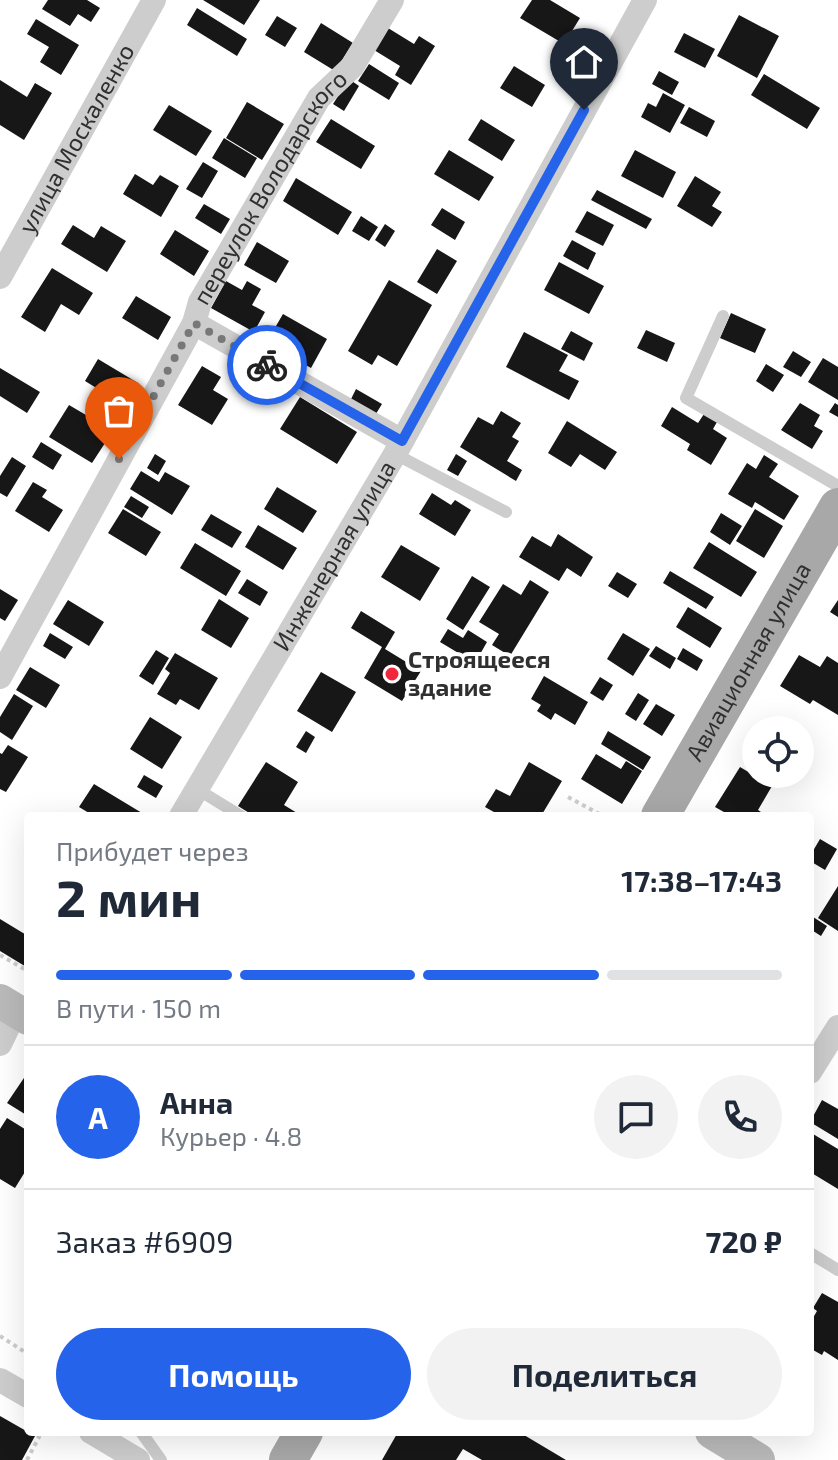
<!DOCTYPE html>
<html lang="ru">
<meta charset="utf-8">
<style>
body{margin:0;font-family:"Exo 2",sans-serif;background:#f2f2f3;color:#1f2937;height:100vh;display:flex;flex-direction:column;font-size:30px;white-space:nowrap}
*{box-sizing:border-box;margin:0}
p{font-size:26px;color:#747a83}
.icon{flex:none;width:44px;height:44px;fill:none;stroke:currentColor;stroke-width:2;stroke-linecap:round;stroke-linejoin:round}
.map{position:relative;flex:1;overflow:hidden}
.side{position:absolute;left:24px;top:812px;width:790px;height:624px;display:flex;flex-direction:column;background:#fff;border-radius:8px;box-shadow:0 8px 32px #0002}
.side>*{flex:none}
.controls{position:absolute;left:742px;top:716px;display:grid;gap:16px}
.controls a{display:grid;place-items:center;width:72px;height:72px;border-radius:50%;background:#fff;box-shadow:0 8px 32px #0002;font-size:40px}
.pin{position:absolute;display:grid;place-items:center;width:68px;height:68px;color:#fff;margin:-82px -34px;border-radius:50% 50% 50% 0;rotate:-45deg;box-shadow:0 0 8px #0007}
.pin .icon{rotate:45deg}
.courier{position:absolute;display:grid;place-items:center;width:80px;height:80px;margin:-40px;border:6px solid #2563eb;border-radius:50%;background:#fff;color:#222;box-shadow:0 2px 10px #0007}
.overview em{font-style:normal;font-weight:700}
.overview div{display:flex;flex-direction:column-reverse}
.overview{display:flex;align-items:center;justify-content:space-between;height:136px;padding:0 32px}
h1{font-size:52px;font-weight:700;line-height:60px}
.bar{display:grid;grid-template-columns:repeat(4,1fr);gap:12px 8px;align-content:center;height:96px;padding:0 32px}
.bar i{height:10px;border-radius:6px;background:#e0e1e3}
.bar .selected{background:#2563eb}
.bar p{grid-column:span 4}
.line{display:flex;align-items:center;gap:20px;padding:0 32px;border-top:2px solid #e0e1e3}
.line div{flex:1}
.round{display:grid;place-items:center;flex:none;width:84px;height:84px;border-radius:42px;background:#f2f2f3}
.button{display:flex;gap:16px;margin-top:auto;padding:16px 32px}
.button a{flex:1;height:92px;border-radius:48px;background:#2563eb;color:#fff;font-size:32px;font-weight:700;line-height:92px;text-align:center}
.button a+a{background:#f2f2f3;color:#1f2937}
.map>svg:first-child{display:block}
.building{fill:#171717}
.lines{fill:none;stroke-linecap:round;stroke-linejoin:round}
.path{stroke:#cdcdcd;stroke-width:4;stroke-dasharray:4 4;stroke-linecap:butt}
.lane{stroke:#cdcdcd;stroke-width:12}
.street{stroke:#cdcdcd;stroke-width:24}
.secondary{stroke:#bababa;stroke-width:34}
.primary{stroke:#a8a8a8;stroke-width:38}
.done{stroke:#787878;stroke-width:8;stroke-dasharray:0 14.4}
.route{stroke:#2563eb;stroke-width:10}
.poi-dot{fill:#f1273d;stroke:#fff;stroke-width:3}
.labels{text-anchor:middle;stroke-width:8;stroke-linejoin:round;paint-order:stroke}
.street-label{font-size:24px;fill:#303030;stroke:#fff}
.poi-label{font-size:24px;font-weight:bold;fill:#303030;stroke:#fff;text-anchor:start}
</style>
<div class="map">
<svg width="838" height="1460" viewBox="0 0 838 1460">
<rect width="100%" height="100%" fill="#fff"/>
<!-- building -->
<path class="building" d="M48 0H87L100 8 91 22 78 14 70 26 42 9Z
M203 0H260L244 25Z
M532 0H550L580 18 564 44 520 18Z
M197 8 247 39 237 56 187 25Z
M739 15 779 36 757 78 717 56Z
M277 16 297 28 285 47 265 35Z
M36 19 79 45 61 75 40 62 49 47 27 34Z
M321 23 353 43 335 71 304 52Z
M388 28 414 44 419 36 435 46 411 85 395 75 400 66 374 50Z
M684 33 715 49 705 68 674 52Z
M369 64 399 83 389 100 358 81Z
M514 66 545 85 532 107 500 88Z
M659 71 679 82 672 95 652 84Z
M764 74 820 108 807 129 751 95Z
M349 79 359 86 344 111 333 104Z
M0 80 27 97 35 83 52 93 24 140 0 125Z
M663 93 685 105 670 133 641 117 648 103 656 107Z
M247 102 284 124 262 160 226 138Z
M169 105 212 131 196 156 153 130Z
M689 107 715 121 707 137 680 123Z
M331 119 375 146 361 169 316 142Z
M481 119 515 140 502 161 468 140Z
M224 138 257 158 245 178 212 158Z
M449 150 494 177 479 201 434 174Z
M635 150 676 172 663 198 621 176Z
M203 162 218 171 202 198 186 189Z
M135 174 153 185 160 175 179 186 161 217 123 194Z
M695 176 721 192 712 206 722 212 712 227 677 206Z
M296 178 352 212 338 235 283 201Z
M597 190 652 219 646 229 591 200Z
M204 204 230 219 221 234 195 218Z
M442 208 465 222 455 240 431 225Z
M587 211 614 225 603 246 575 232Z
M361 216 378 227 369 241 352 231Z
M385 224 395 231 385 247 375 240Z
M73 225 94 238 101 226 126 241 107 272 61 244Z
M175 230 209 251 194 276 160 254Z
M572 240 596 253 588 270 563 256Z
M257 242 289 261 276 283 244 265Z
M437 249 457 261 437 294 417 282Z
M559 262 604 286 589 314 544 290Z
M52 268 93 293 79 315 61 304 45 332 21 317Z
M389 280 432 305 397 366 378 355 372 365 348 351Z
M226 281 242 290 247 281 261 289 252 305 265 312 254 332 211 308Z
M136 296 171 317 158 340 122 318Z
M731 313 766 329 755 353 720 338Z
M283 314 327 339 311 368 266 343Z
M646 330 675 343 667 362 637 348Z
M571 331 593 343 584 361 561 349Z
M524 332 568 355 559 371 579 381 569 400 506 367Z
M793 351 811 362 801 377 783 367Z
M823 358 838 367V400L808 382Z
M98 359 138 383 124 405 85 381Z
M766 364 784 375 773 392 756 381Z
M202 366 221 377 213 390 228 399 212 425 178 405Z
M0 368 40 392 27 413 0 396Z
M356 389 382 404 374 417 349 403Z
M300 397 357 432 337 464 280 429Z
M800 403 820 415 814 426 823 431 812 449 781 430Z
M835 403 838 405V417L829 412Z
M69 405 103 425 97 434 107 440 92 463 49 437Z
M672 407 698 423 704 414 717 422 713 429 727 438 711 465 687 450 690 444 661 426Z
M501 411 521 423 512 437 519 441 507 461 522 470 516 481 460 447 478 417 493 425Z
M567 421 617 452 605 470 580 454 571 467 548 453Z
M41 442 62 455 53 470 32 457Z
M155 454 166 461 158 475 147 468Z
M456 454 467 461 458 476 447 470Z
M764 455 778 464 769 477 799 496 784 520 755 502 752 508 728 494 747 463 756 469Z
M12 457 26 466 7 497 0 493V476Z
M141 471 159 482 165 472 190 486 172 515 130 489Z
M33 482 47 490 42 497 63 510 49 532 15 511Z
M277 487 317 511 303 533 264 509Z
M432 493 451 505 455 500 471 510 455 536 419 514Z
M131 496 149 507 142 518 124 507Z
M123 509 161 532 146 556 108 533Z
M755 509 783 526 764 558 736 541Z
M721 513 742 526 730 545 710 532Z
M211 514 242 532 232 548 201 530Z
M258 525 297 548 283 570 245 547Z
M558 534 593 557 581 577 567 568 559 581 519 557 532 536 551 547Z
M709 542 757 572 741 597 693 568Z
M195 543 241 571 226 596 180 568Z
M401 545 440 568 420 601 381 577Z
M670 571 714 597 706 609 663 583Z
M617 572 637 584 628 598 608 586Z
M472 576 490 587 463 630 446 619Z
M247 579 268 592 260 606 238 593Z
M530 580 549 592 510 656 492 645 499 634 479 622 503 584 521 595Z
M0 589 18 600 5 621 0 618Z
M219 599 249 618 231 648 201 630Z
M68 600 104 622 89 646 53 624Z
M838 600V617L830 612Z
M688 607 722 628 710 648 676 627Z
M361 611 395 632 385 649 421 671 402 701 364 678 382 647 351 628Z
M448 629 463 638 468 630 487 642 475 663 440 642Z
M50 633 73 647 65 659 43 646Z
M623 633 650 649 633 676 607 659Z
M656 646 676 658 670 669 649 656Z
M683 648 703 660 697 671 677 659Z
M156 650 169 658 153 685 139 676Z
M175 653 218 678 199 710 180 699 176 705 157 694 170 673 165 669Z
M799 655 820 667 827 656 838 663V715L813 700 810 704 780 686Z
M30 667 60 685 46 708 16 690Z
M321 672 356 692 332 732 297 711Z
M544 676 588 702 575 725 555 713 551 720 537 711 541 705 531 699Z
M600 677 613 685 603 701 590 693Z
M638 693 649 700 636 721 625 714Z
M14 694 33 706 12 740 0 732V717Z
M656 704 675 715 662 736 643 724Z
M150 717 182 737 162 769 130 749Z
M306 731 315 737 306 753 296 747Z
M608 731 651 757 643 770 601 744Z
M756 732V757L745 750Z
M8 745 28 757 6 792 0 789V753L2 754Z
M596 754 621 769 626 761 642 771 622 804 581 779Z
M266 762 298 782 284 805 302 816H254L238 806Z
M529 762 562 781 541 816H501L485 807 496 789 510 796Z
M740 767 772 786 758 810 767 816H731L715 807Z
M144 775 163 786 156 798 137 787Z
M94 784 142 813 140 816H94L79 807Z
M820 839 837 849 825 870 810 861V856Z
M838 886V931L818 918Z
M810 915 827 926 821 936 810 929Z
M0 919 28 936V968L0 951Z
M28 1072V1116L7 1103Z
M822 1100 838 1109V1139L810 1122Z
M7 1118 28 1131V1167L15 1188 0 1179V1129Z
M813 1134 838 1149V1189L810 1172V1138Z
M822 1293 838 1302V1360L824 1351 822 1355 813 1350 810 1355V1323L817 1311 813 1308Z
M0 1416 35 1436 22 1460H0Z
M398 1432H519L566 1460H482L463 1449 456 1460H382Z"/>
<g class="lines">
<!-- path -->
<path class="path" d="M568 797 603 816
M0 955 28 971
M0 1336 28 1354
M27 1460 39 1437 34 1432"/>
<!-- lane -->
<path class="lane" d="M723 316 686 398 838 486
M395 454 506 512
M197 789 241 816
M810 1253 838 1270
M141 1432 161 1460"/>
<!-- street -->
<g class="street">
<path id="s1" d="M0 277 154 0"/>
<path d="M194 323 402 441"/>
<path id="s2" d="M0 677 194 323 200 302 319 98 352 67 392 0"/>
<path id="s3" d="M181 816 395 454 645 0"/>
<path d="M0 1044 16 1011"/>
<path d="M810 1072 838 1027"/>
<path d="M0 1380 28 1396"/>
<path d="M91 1432 138 1460"/>
</g>
<!-- secondary -->
<path class="secondary" d="M0 1001 28 1018
M712 1432 758 1460"/>
<!-- primary -->
<g class="primary">
<path id="s4" d="M660 816 838 507"/>
<path d="M288 1460 304 1432"/>
</g>
</g>
<g class="lines">
<!-- done -->
<path class="done" d="M119 459 194 323 267 365"/>
<!-- route -->
<path class="route" d="M267 365 402 441 584 110"/>
</g>
<!-- markers -->
<circle class="poi-dot" cx="392" cy="674" r="8"/>
<g class="labels">
<!-- street labels -->
<g class="street-label">
<text dy="8" stroke="none"><textPath href="#s1" startOffset="158">улица Москаленко</textPath></text>
<text dy="8" stroke="none"><textPath href="#s2" startOffset="560">переулок Володарского</textPath></text>
<text dy="8" stroke="none"><textPath href="#s3" startOffset="302">Инженерная улица</textPath></text>
<text dy="8" stroke="none"><textPath href="#s4" startOffset="178">Авиационная улица</textPath></text>
</g>
<!-- poi labels -->
<g class="poi-label">
<text x="408" y="668">Строящееся<tspan x="408" dy="28">здание</tspan></text>
</g>
</g>
</svg>
<div class="controls">
<a><svg class="icon" aria-label="locate" viewBox="0 0 24 24"><circle cx="12" cy="12" r="6"/><path d="M12 2v4M12 18v4M2 12h4M18 12h4"/></svg></a>
</div>
<div class="pin" style="left:119px;top:459px;background:#ea580c"><svg class="icon" aria-label="bag" viewBox="0 0 24 24"><path d="M5 8h14l-1 12H6zM9 8a3 3 0 0 1 6 0"/></svg></div>
<div class="pin" style="left:584px;top:110px;background:#1f2937"><svg class="icon" aria-label="home" viewBox="0 0 24 24"><path d="M3 11l9-7 9 7M6 9v11h12V9"/></svg></div>
<div class="courier" style="left:267px;top:365px"><svg class="icon" aria-label="bike" viewBox="0 0 24 24"><circle cx="6" cy="16" r="4"/><circle cx="18" cy="16" r="4"/><path d="M6 16l4-8h5l3 8M10 8l3 8H6M13 5h3"/></svg></div>
<section class="side">
<div class="overview"><div><h1>2 мин</h1><p>Прибудет через</p></div><em>17:38–17:43</em></div>
<div class="bar"><i class="selected"></i><i class="selected"></i><i class="selected"></i><i></i><p>В пути · 150 m</p></div>
<div class="line" style="height:144px"><b class="round" style="background:#2563eb;color:#fff">А</b><div><b>Анна</b><p>Курьер · 4.8</p></div><a class="round"><svg class="icon" aria-label="chat" viewBox="0 0 24 24"><path d="M4 5h16v11H9l-5 4z"/></svg></a><a class="round"><svg class="icon" aria-label="phone" viewBox="0 0 24 24"><path d="M5 4h4l2 5-3 2q2 4 5 5l2-3 5 2v4C11 20 4 13 5 4z"/></svg></a></div>
<div class="line" style="height:104px"><div>Заказ #6909</div><b>720 ₽</b></div>
<div class="button"><a>Помощь</a><a>Поделиться</a></div>
</section>
</div>
